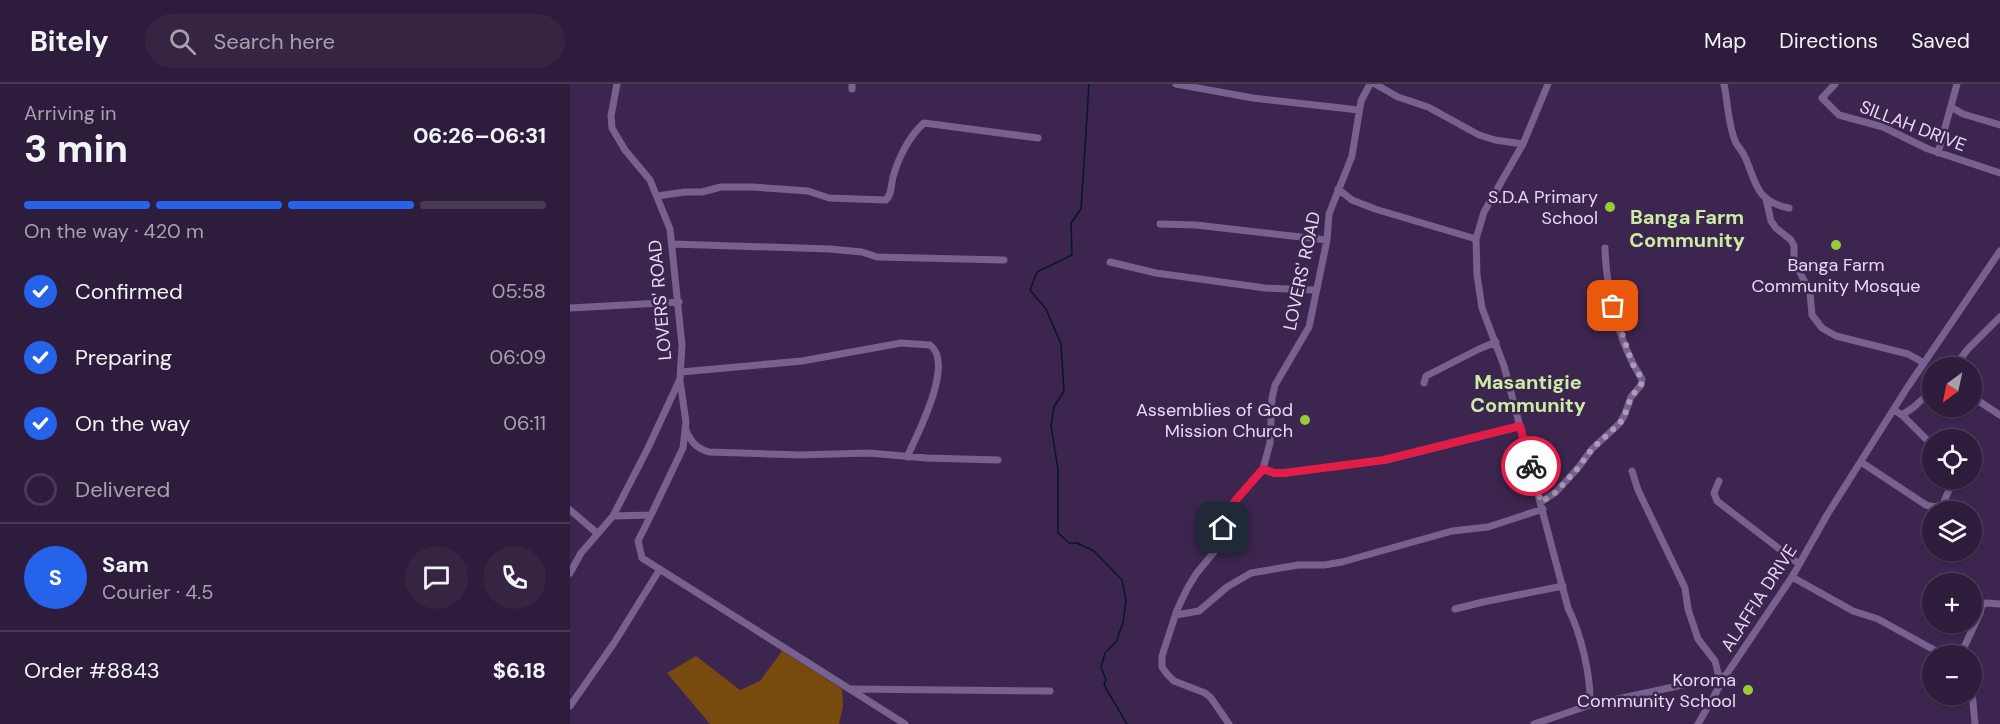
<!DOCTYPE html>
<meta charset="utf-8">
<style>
body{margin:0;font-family:"DM Sans",sans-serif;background:#352542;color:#f1f3f6;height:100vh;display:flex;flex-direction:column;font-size:22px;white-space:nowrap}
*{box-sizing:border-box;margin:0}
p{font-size:20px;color:#a7a1af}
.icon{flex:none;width:33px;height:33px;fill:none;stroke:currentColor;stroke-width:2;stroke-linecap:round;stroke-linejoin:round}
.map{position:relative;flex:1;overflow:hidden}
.side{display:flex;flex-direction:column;background:#2d1c3b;width:570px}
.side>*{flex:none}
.needle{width:39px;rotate:213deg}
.tools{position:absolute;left:1352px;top:273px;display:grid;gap:12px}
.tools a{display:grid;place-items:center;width:60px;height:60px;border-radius:50%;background:#2d1c3b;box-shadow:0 2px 4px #0004,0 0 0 2px #483a55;font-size:30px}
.pin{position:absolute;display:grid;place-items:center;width:51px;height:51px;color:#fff;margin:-26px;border-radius:12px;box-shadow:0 3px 9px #0006}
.courier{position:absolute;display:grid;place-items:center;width:60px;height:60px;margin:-30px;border:4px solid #e11d48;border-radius:50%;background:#fff;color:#222;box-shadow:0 2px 8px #0007}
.overview em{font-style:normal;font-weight:700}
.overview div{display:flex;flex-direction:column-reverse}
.overview{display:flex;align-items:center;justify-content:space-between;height:102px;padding:0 24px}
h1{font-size:39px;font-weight:700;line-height:45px}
.bar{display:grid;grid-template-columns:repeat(4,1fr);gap:9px 6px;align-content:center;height:72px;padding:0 24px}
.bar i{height:8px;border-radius:4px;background:#483a55}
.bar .current{background:#2563eb}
.bar p{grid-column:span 4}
.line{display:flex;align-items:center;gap:15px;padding:0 24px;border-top:2px solid #483a55}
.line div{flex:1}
.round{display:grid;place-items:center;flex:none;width:63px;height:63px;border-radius:32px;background:#352542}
ol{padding:0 24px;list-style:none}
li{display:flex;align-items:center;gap:18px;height:66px}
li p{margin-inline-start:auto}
li .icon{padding:6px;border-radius:50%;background:#2563eb;color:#fff;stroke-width:4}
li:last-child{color:#a7a1af}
li i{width:33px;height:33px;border:3px solid #483a55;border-radius:50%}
header{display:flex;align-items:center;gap:36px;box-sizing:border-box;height:84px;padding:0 30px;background:#2d1c3b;border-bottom:2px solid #483a55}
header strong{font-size:28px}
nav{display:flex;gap:33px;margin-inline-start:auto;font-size:21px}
.search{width:420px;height:54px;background:#352542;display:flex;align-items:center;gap:15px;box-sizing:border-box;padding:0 21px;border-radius:33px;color:#a7a1af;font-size:22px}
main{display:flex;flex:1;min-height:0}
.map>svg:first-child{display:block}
.green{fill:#784a0e}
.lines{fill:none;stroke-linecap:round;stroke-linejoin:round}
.stream{stroke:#081724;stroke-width:1.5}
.minor{stroke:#78618e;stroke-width:7}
.done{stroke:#aa9bba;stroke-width:6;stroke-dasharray:0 10.8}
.route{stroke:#e11d48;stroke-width:8}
.poi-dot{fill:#98cb37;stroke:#3c264f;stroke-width:2}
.labels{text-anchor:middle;stroke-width:5;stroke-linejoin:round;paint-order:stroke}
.street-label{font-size:18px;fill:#e6daf4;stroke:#3c264f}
.poi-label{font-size:18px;fill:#e6daf4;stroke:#3c264f;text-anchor:end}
.neighbourhood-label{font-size:20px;font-weight:bold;fill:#cdeca3;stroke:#3c264f}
</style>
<header>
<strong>Bitely</strong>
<div class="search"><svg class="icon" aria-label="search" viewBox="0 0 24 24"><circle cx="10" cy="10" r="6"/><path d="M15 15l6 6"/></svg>Search here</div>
<nav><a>Map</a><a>Directions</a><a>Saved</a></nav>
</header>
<main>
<section class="side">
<div class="overview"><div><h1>3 min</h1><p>Arriving in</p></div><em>06:26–06:31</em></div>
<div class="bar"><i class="current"></i><i class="current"></i><i class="current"></i><i></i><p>On the way · 420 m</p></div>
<ol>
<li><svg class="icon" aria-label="check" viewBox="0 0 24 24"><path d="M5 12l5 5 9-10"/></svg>Confirmed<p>05:58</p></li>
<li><svg class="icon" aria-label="check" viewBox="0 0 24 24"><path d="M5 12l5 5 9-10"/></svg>Preparing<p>06:09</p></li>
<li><svg class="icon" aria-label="check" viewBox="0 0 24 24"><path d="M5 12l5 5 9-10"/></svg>On the way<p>06:11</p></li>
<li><i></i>Delivered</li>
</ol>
<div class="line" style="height:108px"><b class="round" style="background:#2563eb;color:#fff">S</b><div><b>Sam</b><p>Courier · 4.5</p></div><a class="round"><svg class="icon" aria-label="chat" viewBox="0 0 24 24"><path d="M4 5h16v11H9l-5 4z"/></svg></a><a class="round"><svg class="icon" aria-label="phone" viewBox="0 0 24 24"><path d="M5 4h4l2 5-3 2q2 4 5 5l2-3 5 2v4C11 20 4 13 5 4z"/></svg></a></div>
<div class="line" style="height:78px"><div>Order #8843</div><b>$6.18</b></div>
</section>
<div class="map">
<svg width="1430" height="640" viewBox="0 0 1430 640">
<rect width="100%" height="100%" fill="#3c264f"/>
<!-- green -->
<path class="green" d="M212 567 272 605 273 622 269 640H140L97 589 126 572 170 606 190 597Z"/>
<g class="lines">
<!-- stream -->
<path class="stream" d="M519 0 511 125 501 139 502 171 467 188 460 206 476 225 491 260 494 307 484 323 481 342 488 385V449L499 459H507L524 467 552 496 556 516 553 539 546 558 535 569 531 583 536 596 534 601 557 640"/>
<!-- minor -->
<path class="minor" d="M282 0V5
M606 0 683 14 789 26
M805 0 828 13 858 23 909 51 925 56 953 60
M978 0 953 60 914 128 906 155 907 191 912 224 934 282 998 524C1011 550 1021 591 1020 621
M1154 0C1158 19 1158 42 1166 59 1169 64 1172 67 1174 71 1187 98 1184 117 1219 124
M1265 0 1252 14 1269 31 1313 43 1358 65 1430 89
M1381 23 1393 30 1430 41
M1368 69 1387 0
M768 105 782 116 805 125 906 155
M87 112 115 108H132L151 103H182L238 107 259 114 316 116C322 110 321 101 323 93 328 75 339 52 354 39L468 54
M1196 115 1201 137 1206 144 1221 156 1224 162V177L1240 208 1242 231 1252 244 1266 252 1338 270 1354 279
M590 140 626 141 757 156
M102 160 260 165 292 168 307 173 434 176
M540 178 586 189 695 204 745 206
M0 224 109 218
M1383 284 1398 265 1430 233
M111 288 232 277 331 259 360 261C385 279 347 351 337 373
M854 299 856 292 909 265 926 258
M1401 312 1430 331
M1324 326 1332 331 1344 323 1362 306
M1332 331 1362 361
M116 346C121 358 126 364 139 368L230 371 298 369 357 374 428 376
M1291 378 1356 421 1364 423 1373 420 1384 394
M693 385 704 389H714L815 376 950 342
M1062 387 1068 406 1115 504 1118 525 1128 555 1145 577 1149 593
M1149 397 1144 409 1147 417 1229 480
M971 418 986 408 1008 384 1022 365 1050 339 1055 330 1061 313 1071 301 1072 295C1049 260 1036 206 1035 164
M0 426 27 449
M81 431 68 457 72 474 335 640
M43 432 81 431 113 364 116 338 110 297
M0 489 11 469 43 432 78 364 110 295 112 261 100 145 80 96 55 66 42 44 41 32 47 0
M1222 493 1283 527 1308 535 1375 572
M885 525 913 518 993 502
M606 531 629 527 657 503 681 489 728 481H754L772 478 882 447 918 443 973 425
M1390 572 1410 529 1412 521 1416 519 1430 520
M1401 597 1405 640
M281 605 480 607
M0 622 44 559 90 485
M659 640 641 614 635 609 604 597 597 590 592 583V572L607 526 617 505 626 490 644 468 658 429 665 417 693 385 700 359 702 314 705 301 739 243 757 156 759 130 782 72 791 17 800 0
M964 640 1020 621 1154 592
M1128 640 1156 591 1222 493 1257 431 1337 304 1430 167"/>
</g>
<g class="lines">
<!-- done -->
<path class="done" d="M961 382 971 418 986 408 1008 384 1022 365 1050 339 1055 330 1061 313 1071 301 1072 295 1062 279 1043 222"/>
<!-- route -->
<path class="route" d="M653 444 665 417 693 385 704 389H714L814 376 950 342 961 382"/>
</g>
<!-- markers -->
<g class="poi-dot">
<circle cx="1040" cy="123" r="6"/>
<circle cx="1266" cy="161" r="6"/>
<circle cx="735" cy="336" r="6"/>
<circle cx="1178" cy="606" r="6"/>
</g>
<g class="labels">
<!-- street labels -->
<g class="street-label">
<text transform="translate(1343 42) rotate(21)" y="6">SILLAH DRIVE</text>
<text transform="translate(732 187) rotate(-78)" y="6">LOVERS' ROAD</text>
<text transform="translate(90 216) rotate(-95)" y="6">LOVERS' ROAD</text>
<text transform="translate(1189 514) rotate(-57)" y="6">ALAFFIA DRIVE</text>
</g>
<!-- poi labels -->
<g class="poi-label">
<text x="1028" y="119">S.D.A Primary<tspan x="1028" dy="21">School</tspan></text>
<text x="1266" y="187" text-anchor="middle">Banga Farm<tspan x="1266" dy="21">Community Mosque</tspan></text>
<text x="723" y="332">Assemblies of God<tspan x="723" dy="21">Mission Church</tspan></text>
<text x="1166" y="602">Koroma<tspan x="1166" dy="21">Community School</tspan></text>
</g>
<!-- neighbourhood labels -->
<g class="neighbourhood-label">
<text x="1117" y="140">Banga Farm<tspan x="1117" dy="23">Community</tspan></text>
<text x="958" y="305">Masantigie<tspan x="958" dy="23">Community</tspan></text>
</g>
</g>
</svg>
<div class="tools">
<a><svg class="needle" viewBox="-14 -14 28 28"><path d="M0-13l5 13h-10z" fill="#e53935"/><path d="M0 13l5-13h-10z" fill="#a7a1af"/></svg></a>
<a><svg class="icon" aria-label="locate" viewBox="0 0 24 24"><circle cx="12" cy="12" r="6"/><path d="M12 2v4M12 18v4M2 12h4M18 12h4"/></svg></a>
<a><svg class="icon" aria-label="layers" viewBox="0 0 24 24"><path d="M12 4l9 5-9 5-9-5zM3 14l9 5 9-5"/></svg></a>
<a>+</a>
<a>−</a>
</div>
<div class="pin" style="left:1043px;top:222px;background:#ea580c"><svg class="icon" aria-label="bag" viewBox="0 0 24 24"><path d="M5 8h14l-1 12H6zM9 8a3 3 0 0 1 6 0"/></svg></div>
<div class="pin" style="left:653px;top:444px;background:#1f2937"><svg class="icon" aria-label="home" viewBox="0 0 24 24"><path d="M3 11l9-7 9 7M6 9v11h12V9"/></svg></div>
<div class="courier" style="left:961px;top:382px"><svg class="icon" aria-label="bike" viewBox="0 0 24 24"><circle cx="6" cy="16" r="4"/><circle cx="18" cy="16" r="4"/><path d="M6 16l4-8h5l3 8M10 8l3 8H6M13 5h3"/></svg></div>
</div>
</main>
